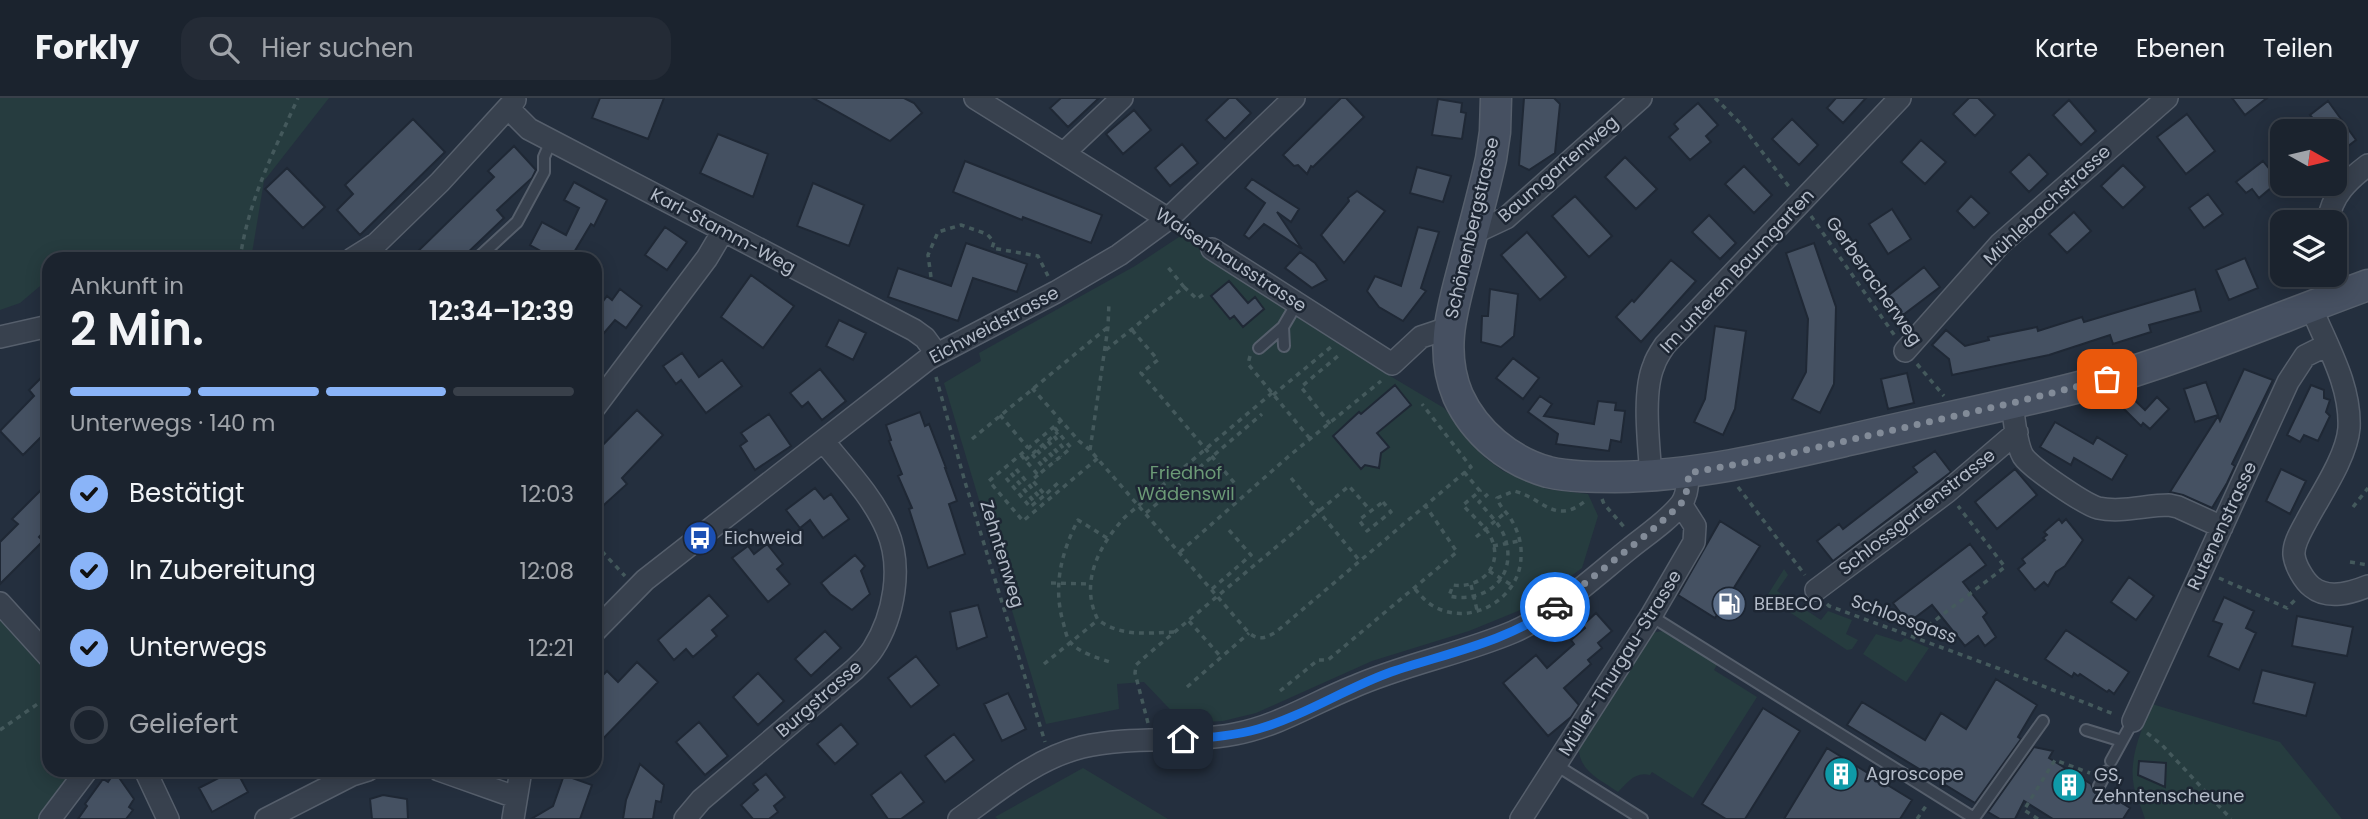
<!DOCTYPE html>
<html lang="de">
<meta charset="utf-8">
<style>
body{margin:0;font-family:Poppins,sans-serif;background:#242b36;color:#f1f3f6;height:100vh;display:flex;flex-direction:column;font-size:26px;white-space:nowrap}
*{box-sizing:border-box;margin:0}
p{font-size:23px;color:#a0a4aa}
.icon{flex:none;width:38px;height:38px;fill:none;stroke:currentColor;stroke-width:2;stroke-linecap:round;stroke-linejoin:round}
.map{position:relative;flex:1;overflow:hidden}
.side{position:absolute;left:42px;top:154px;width:560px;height:525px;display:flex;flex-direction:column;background:#1b232e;border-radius:21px;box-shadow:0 4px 18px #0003,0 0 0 2px #39404a}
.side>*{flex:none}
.needle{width:46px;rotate:98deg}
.buttons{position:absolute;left:2270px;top:21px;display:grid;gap:14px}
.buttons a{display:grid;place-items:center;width:77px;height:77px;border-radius:14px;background:#1b232e;box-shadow:0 4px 18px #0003,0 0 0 2px #39404a;font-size:35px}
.pin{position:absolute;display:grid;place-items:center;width:60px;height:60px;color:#fff;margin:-30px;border-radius:14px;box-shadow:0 4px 10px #0006}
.courier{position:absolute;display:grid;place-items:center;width:70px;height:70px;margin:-35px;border:5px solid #1a73e8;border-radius:50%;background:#fff;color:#222;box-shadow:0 2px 9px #0007}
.overview em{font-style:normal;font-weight:600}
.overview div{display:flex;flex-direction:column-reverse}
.overview{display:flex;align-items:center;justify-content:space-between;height:119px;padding:0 28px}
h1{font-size:46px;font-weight:600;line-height:52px}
.bar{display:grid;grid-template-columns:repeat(4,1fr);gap:10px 7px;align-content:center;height:84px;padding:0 28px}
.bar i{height:9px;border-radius:5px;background:#39404a}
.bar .selected{background:#8ab4f8}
.bar p{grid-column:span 4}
ol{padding:0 28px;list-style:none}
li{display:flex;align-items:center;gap:21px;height:77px}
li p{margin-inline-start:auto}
li .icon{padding:7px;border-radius:50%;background:#8ab4f8;color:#111;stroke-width:4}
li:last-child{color:#a0a4aa}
li i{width:38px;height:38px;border:4px solid #39404a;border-radius:50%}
header{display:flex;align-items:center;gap:42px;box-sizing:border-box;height:98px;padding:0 35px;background:#1b232e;border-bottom:2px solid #39404a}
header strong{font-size:33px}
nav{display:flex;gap:38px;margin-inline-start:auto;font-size:24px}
.search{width:490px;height:63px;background:#242b36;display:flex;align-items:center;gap:18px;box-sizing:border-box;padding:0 24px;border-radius:21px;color:#a0a4aa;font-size:26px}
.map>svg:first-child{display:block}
.green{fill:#263c3f}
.building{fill:#455162;stroke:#1f2835;stroke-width:2}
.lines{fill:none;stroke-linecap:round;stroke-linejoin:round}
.lane-casing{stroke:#565f6c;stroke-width:14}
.street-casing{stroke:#565f6c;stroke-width:24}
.secondary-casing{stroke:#565f6c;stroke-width:33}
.path{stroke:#44595c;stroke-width:3.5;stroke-dasharray:5 5;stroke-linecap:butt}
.lane{stroke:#38414e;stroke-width:10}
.street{stroke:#38414e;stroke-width:21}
.secondary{stroke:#465061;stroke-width:30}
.done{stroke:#828b98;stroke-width:7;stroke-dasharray:0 12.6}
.route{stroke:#1a73e8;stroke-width:9}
.labels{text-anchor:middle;stroke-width:5;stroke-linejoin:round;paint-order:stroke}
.street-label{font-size:18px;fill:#b4bcc9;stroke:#1d2633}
.park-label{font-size:18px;fill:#6b9a76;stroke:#1d2633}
.poi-label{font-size:18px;fill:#b4bcc9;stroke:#1d2633;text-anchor:start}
</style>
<header>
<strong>Forkly</strong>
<div class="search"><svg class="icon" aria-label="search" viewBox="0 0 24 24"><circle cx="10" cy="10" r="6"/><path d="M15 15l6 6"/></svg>Hier suchen</div>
<nav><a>Karte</a><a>Ebenen</a><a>Teilen</a></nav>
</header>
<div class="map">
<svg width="2368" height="721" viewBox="0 0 2368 721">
<rect width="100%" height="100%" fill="#242f3e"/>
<!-- green -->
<path class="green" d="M0 0H329L264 83 251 161H49V217H47L46 183 20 205 0 212Z
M1182 137 1380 272 1444 310 1484 359 1503 373 1547 391 1588 396 1598 418 1582 470 1530 508 1469 533 1372 563 1256 615 1223 623 1183 625 1144 584 1117 586 1119 611 1046 626 944 285 981 263 979 255 1135 168Z
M1784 471 1788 477 1777 493 1821 522 1828 513 1852 522 1846 536 1858 542 1852 551 1847 552 1768 500 1767 498Z
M0 520 49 573V672H75L38 721H0Z
M1663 533 1718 565 1714 572 1757 599 1693 700 1652 674 1650 677C1635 673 1627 685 1618 694 1601 682 1578 673 1579 649L1651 535Z
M1876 536 1901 544 1905 540 1929 550 1906 584 1863 556Z
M2152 606 2280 644 2342 721H2145C2142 710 2136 699 2134 689 2128 660 2142 631 2152 606Z
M1083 670 1168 721H998L995 719Z"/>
<!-- building -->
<path class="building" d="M600 0H664L648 41 592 20Z
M813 0H904L914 5 922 15 890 43Z
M1061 0H1099L1068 29 1050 10Z
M1229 0H1236L1251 15 1225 41 1206 22Z
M1341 0H1346L1364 19 1313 69 1311 68 1307 76 1298 67 1294 68 1283 57Z
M1524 0H1554L1560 6 1555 55 1529 72 1519 67Z
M1836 0H1866L1843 25 1827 10Z
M1969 0H1978L1995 17 1975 38 1953 16Z
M2232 0H2267L2245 17Z
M1438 1 1462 5 1461 14 1466 15 1462 41 1432 37Z
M2069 2 2096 33 2081 47 2053 17Z
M2328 3 2356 42 2334 59V33H2323L2310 17Z
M1698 5 1718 27 1706 38 1711 44 1690 62 1669 39 1678 31 1674 26Z
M1134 12 1151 32 1123 56 1106 36Z
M2187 16 2215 53 2186 76 2157 39Z
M413 21 445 54 360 137 337 112 353 96 345 87Z
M1792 21 1818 47 1799 67 1772 41Z
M718 36 768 56 753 99 700 75Z
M1921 42 1946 64 1925 86 1901 64Z
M1182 46 1198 65 1170 88 1155 70Z
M514 48 536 72 532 80 497 112 504 120 461 161H410L494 79 488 73Z
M2029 56 2048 76 2029 94 2010 74Z
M1625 59 1657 91 1636 111 1605 79Z
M965 63 1102 117 1091 145 1023 119 1022 122 953 94Z
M2263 63 2279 83 2259 100 2252 91 2246 95 2236 84Z
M2123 67 2145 89 2123 110 2101 88Z
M1744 68 1772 97 1754 115 1725 86Z
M1417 69 1451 78 1443 104 1410 95Z
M287 70 325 109 303 130 265 91Z
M1252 81 1299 111 1291 124 1277 114 1302 151 1264 126 1249 141 1244 137 1265 105 1245 90Z
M574 84 607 102 594 128 591 126 570 161H555L530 147 542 124 566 137 579 110 564 102Z
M813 85 864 107 849 148 797 128Z
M1357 93 1385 113 1344 165 1321 137 1349 103 1348 100Z
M2208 96 2223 116 2204 130 2189 110Z
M1575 98 1612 138 1589 159 1552 118Z
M1971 98 1989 115 1974 130 1957 113Z
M1892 111 1911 141 1888 156 1869 126Z
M2074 114 2091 133 2067 155 2049 136Z
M1709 117 1736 145 1720 161 1692 134Z
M665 129 687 144 667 172 645 157Z
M1418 129 1439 134 1421 190 1426 193 1403 223 1379 209 1367 193 1375 178 1401 188Z
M1527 134 1566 179 1540 202 1501 157Z
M966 145 1027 166 1017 194 973 180 958 223 888 199 898 170 951 188Z
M1814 145 1836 209 1834 286 1820 315 1792 301 1806 274 1808 221 1786 155Z
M1300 154 1315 165 1327 182 1312 190 1285 170Z
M2245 160 2258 190 2229 202 2216 172Z
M1671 162 1696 183 1641 244 1616 219 1632 202 1634 204Z
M1924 169 1940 189 1899 220 1884 201Z
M751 177 794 208 763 250 721 219Z
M1229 183 1248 205 1255 199 1264 211 1243 229 1234 218 1230 221 1211 198Z
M620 191 642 208 626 230 615 222 604 235 595 228V214L607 198 612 202Z
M1490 191 1518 196 1514 238 1501 249 1481 244 1482 218H1488Z
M2195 191 2201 213 2149 227 2151 234 2113 246 2110 237 2049 257 1952 277 1949 261 1932 247 1946 232 1965 248 1989 242 1988 239 2037 229 2038 233 2082 219 2084 224Z
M839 222 866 235 853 262 826 248Z
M1715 228 1746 233 1735 311 1723 337 1694 324 1705 301Z
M682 255 699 279 722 262 742 288 706 315 681 282 676 286 663 268Z
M1513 260 1539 280 1523 301 1496 280Z
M820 271 846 303 822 322 808 304 802 309 790 295Z
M2244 271 2273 282 2232 366 2235 368 2227 385 2212 410 2183 397 2170 394 2218 318 2220 323Z
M49 272V331L23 357 0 333 34 298 29 292Z
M1907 275 1914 305 1888 311 1881 281Z
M2206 284 2218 317 2195 324 2184 291Z
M1395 287 1411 307 1377 335 1389 349 1381 355 1379 370 1365 367 1361 371 1333 338 1359 314 1361 316Z
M2311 287 2324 292V300L2330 302 2326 314 2330 318 2318 343 2304 337 2300 344 2287 337Z
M2126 294 2145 312 2157 299 2169 311 2150 331 2143 325 2141 328 2111 298Z
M1540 298 1552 306 1544 318 1594 326 1598 303 1616 305 1615 312 1625 313 1621 344 1611 342 1609 353 1556 346 1558 336 1528 314Z
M637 312 663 337 622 380 627 386 595 415V355Z
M920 314 925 328 929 326 946 370H945L957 403 949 406 965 456 928 470 909 411 912 410 898 378 902 376 889 343 891 342 886 327Z
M769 316 791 348 755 372 740 348 747 343 741 335Z
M2055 324 2093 346 2097 339 2127 357 2112 382 2074 360 2071 367 2040 349Z
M1935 353 1951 374 1833 463 1817 443 1839 426 1843 431 1917 374 1913 369Z
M2015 371 2037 397 1997 431 1975 404Z
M2281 371 2306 383 2290 416 2266 403Z
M49 384V428L39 439 43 443 0 486V444L18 426 12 421Z
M815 390 824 401 831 396 849 421 823 440 810 422 800 430 786 412Z
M2059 421 2062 425 2066 421 2083 442 2065 468 2056 474 2048 488 2044 484 2035 492 2018 471 2025 465 2022 461 2045 442 2043 440 2047 437 2044 434Z
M1720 423 1760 448 1715 520 1678 497Z
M767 446 783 466 777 471 790 486 768 504 732 460 748 448 754 456Z
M1970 446 1986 467 1963 484 1987 515 1983 519 1996 539 1985 548 1978 538 1965 548 1932 507 1908 525 1893 505Z
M855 457 865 468 861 473 870 496 852 512 830 496 821 485Z
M2129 479 2154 498 2136 522 2111 504Z
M709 497 728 518 712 532 717 538 693 559 686 551 674 562 658 542Z
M2224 499 2254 513 2246 530 2256 535 2239 572 2208 558 2222 526 2213 523Z
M978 507 987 539 957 551 950 514Z
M1596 515 1612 533 1598 545 1602 550 1588 562 1591 566 1564 590 1579 607 1571 619 1548 638 1503 585 1536 557 1547 570 1574 546 1571 542 1585 530 1583 527Z
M2297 518 2353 529 2347 558 2292 548Z
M2066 532 2129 574 2114 596 2109 592 2107 594 2080 576 2078 578 2074 575 2072 579 2045 561Z
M825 533 841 550 811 578 795 561Z
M916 558 939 587 911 609 888 580Z
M637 564 658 584 595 649V585L607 573 618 584Z
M2262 572 2315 585 2306 618 2253 605Z
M758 575 784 603 758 627 733 599Z
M1996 581 2037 607 2018 639 2021 641 1975 705 1847 627 1862 604 1925 642 1941 615 1966 631Z
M1008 595 1026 631 1002 643 984 606Z
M1763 610 1800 633 1745 721H1726L1702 706Z
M699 624 728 658 705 677 676 644Z
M841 626 858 646 835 666 817 646Z
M954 636 974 662 945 684 925 658Z
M2034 649 2053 653 2049 660 2091 686 2095 695 2104 694 2130 710 2123 721H2053L2024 703 2015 721H2000L1988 714Z
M1827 650 1912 702 1900 721H1784Z
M2139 663 2166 665 2165 689 2138 677Z
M640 666 664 687 661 704 656 703 653 721H623L626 702Z
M234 672H236L248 694 212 714 199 690Z
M115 674 134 701 129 709 133 712 126 721H78L87 708 85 706 103 681 108 684Z
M901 674 924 704 901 721H888L871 697Z
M766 676 785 699 774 708 778 714 769 721H753L741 707 758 692 753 686Z
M564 677 592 687 580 721H531L553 708Z
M383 697 407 701 408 721H372L370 701Z"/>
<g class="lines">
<!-- lane casing -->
<g class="lane-casing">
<path id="lane" d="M477 161 517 124 544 74V59L551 43
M1284 248 1283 229 1297 205
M1259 250 1283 229
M1651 518 1974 720 2043 623
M2086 632 2122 643
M2111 663 2133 623
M1556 667 1642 721
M2099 688 2107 673"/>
</g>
<!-- street casing -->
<g class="street-casing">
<path id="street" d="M975 0 1168 121
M509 11 529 31 914 232 925 240 936 255
M1064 55 1122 0
M2328 124C2331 98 2348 82 2368 67
M1472 136 1506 120 1641 0
M1212 151 1392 266 1421 239 1448 230
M352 161 376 146 440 84 515 2
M2334 177 2340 198
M2311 209C2327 248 2351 287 2349 330 2347 358 2321 396 2307 422 2302 432 2293 445 2294 457 2295 467 2304 483 2312 489 2328 502 2351 495 2368 488
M0 239 49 228
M1905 253 2000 146 2167 0
M2012 305C2014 319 2016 346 2023 358 2031 370 2084 406 2098 410 2122 415 2145 407 2169 407L2178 409 2222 429
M595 309 707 160 723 133
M1651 378C1649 348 1642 294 1654 267 1656 260 1661 253 1665 247L1900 0
M1816 492 1947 394 2017 334
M0 505 49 559
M595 533 645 482 928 261 1056 194 1119 157 1168 121 1294 0
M2133 623 2288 284 2305 258 2327 247
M145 672 168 721
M439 672 515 699
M50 721 87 672
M266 721 352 677 368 672
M513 721 521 672
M685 721 701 702 855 571C861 565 868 559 873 551 894 518 903 469 887 432 873 399 846 371 824 344
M959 721C998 693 1035 661 1082 649 1132 637 1185 646 1235 636 1278 628 1313 605 1353 589 1405 566 1461 556 1513 534 1556 515 1593 480 1629 451 1646 437 1668 423 1681 406 1688 397 1687 385 1689 375
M1521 721 1651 518 1694 444 1695 428 1681 406"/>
</g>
<!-- secondary casing -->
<g class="secondary-casing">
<path id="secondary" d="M1496 0 1495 34 1491 61C1483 97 1473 132 1464 167 1452 212 1439 253 1458 298 1475 335 1509 363 1548 374 1570 379 1593 379 1615 379 1695 378 1771 360 1849 342 1928 323 2008 308 2087 287 2182 261 2275 221 2368 187"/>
</g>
<!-- path -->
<path class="path" d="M1715 0 1740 25 1790 90
M1811 118 1895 238
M1186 129 1199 139
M240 161C248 103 274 53 298 0
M931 179 928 157 938 134 961 127 987 136 994 144 992 150 1038 158 1048 178
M1184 189 1197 201 1204 196
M1132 232 1158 262 1141 275 1237 388
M1106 252 1184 189 1167 168
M1250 258 1248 266 1311 342
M1917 266 1944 298
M936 279 965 384 1045 644
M1032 290 1079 343 1090 352 1249 535C1259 543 1266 540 1276 534L1471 369 1422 306
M1273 297 1331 249
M1000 317 1028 350
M1062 322 989 383 1023 423 1098 360
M1330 326 1301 289 1338 258 1336 255
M1054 338 1066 354
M972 341 1108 229
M1048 343 1061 359
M1043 347 1056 363
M1037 352 1050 367
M1090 352 1108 229 1109 204
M1032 356 1045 371
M1021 357 1038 377 1071 350 1054 329
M1025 362 1058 334
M1016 371 1040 400
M1464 374 1480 393 1463 407C1472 418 1487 429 1492 442 1503 470 1479 491 1453 487L1449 498C1486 506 1518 479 1505 440 1501 427 1488 415 1479 404L1488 396
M1011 375 1035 405
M1038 377 1032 382 1045 397 1059 384
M1006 380 1030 409 1045 397
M1291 380 1359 462
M1738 389 1805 477
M1602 401 1604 406 1625 430
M1383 404 1391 414 1367 433 1359 422Z
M2353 409 2368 390
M1146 415 1262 316
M1476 439 1506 414
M1107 440 1078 422C1061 455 1053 488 1063 524 1065 530 1066 540 1071 545 1080 555 1098 560 1110 564
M595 446 625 478
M1493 448 1519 443
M1180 454 1289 358 1381 283
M2350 464 2368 467
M1489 473 1513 488
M2219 480 2287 510 2296 501
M1051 485 1091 486
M1471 487 1477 512
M1212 491 1251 457 1228 431
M1415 491C1421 498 1427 505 1435 509 1472 529 1521 500 1521 458 1522 444 1517 430 1509 418 1504 412 1499 407 1497 400L1514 393C1543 400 1554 427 1584 404
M1827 506 1829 508 2000 571 2116 617
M1189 523 1221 559
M1174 534C1146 535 1122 539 1098 522 1079 485 1099 447 1125 419L1272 295
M1912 540 2005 469 1958 408
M1044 566 1098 522
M1187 589 1249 535
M1280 593 1318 562H1328L1457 454 1425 407
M1148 625 1135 575 1136 567 1146 558 1349 388 1371 413
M0 632 49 598
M2147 635 2162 647 2231 721
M1917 721 1928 705
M2038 721 2024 712 2055 662 2090 675"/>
<!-- lane -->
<use href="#lane" class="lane"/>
<!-- street -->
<use href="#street" class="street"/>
<!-- secondary -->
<use href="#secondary" class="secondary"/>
</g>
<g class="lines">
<!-- done -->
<path class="done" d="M1555 509 1651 433 1681 406 1687 392 1689 375 1775 359 2012 305 2107 281"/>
<!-- route -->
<path class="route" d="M1183 641C1209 640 1233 638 1258 631 1304 618 1346 590 1391 574 1447 555 1507 544 1555 509"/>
</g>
<!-- icons -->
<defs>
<g id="bus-disc" transform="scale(1.75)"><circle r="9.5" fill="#1a4fb4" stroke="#1d2633"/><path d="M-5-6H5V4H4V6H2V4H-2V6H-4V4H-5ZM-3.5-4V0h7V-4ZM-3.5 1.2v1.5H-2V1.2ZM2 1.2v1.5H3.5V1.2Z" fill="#fff"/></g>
<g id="fuel-disc" transform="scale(1.75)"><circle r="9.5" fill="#5c6f8a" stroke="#1d2633"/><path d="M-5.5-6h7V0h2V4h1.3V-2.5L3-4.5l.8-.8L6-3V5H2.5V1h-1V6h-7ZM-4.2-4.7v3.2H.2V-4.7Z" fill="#fff"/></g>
<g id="building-disc" transform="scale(1.75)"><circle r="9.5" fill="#0f9aa8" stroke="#1d2633"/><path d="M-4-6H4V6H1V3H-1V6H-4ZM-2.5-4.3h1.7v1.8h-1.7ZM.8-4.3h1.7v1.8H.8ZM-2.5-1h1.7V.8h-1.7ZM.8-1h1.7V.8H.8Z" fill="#fff"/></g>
</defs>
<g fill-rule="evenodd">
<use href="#bus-disc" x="700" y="440"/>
<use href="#fuel-disc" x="1729" y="506"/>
<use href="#building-disc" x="1841" y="676"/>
<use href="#building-disc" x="2069" y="687"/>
</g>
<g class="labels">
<!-- street labels -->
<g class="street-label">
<text transform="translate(1558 71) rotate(-41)" y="6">Baumgartenweg</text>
<text transform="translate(2047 107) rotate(-43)" y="6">Mühlebachstrasse</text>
<text transform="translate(1472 130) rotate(-77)" y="6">Schönenbergstrasse</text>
<text transform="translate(723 133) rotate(28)" y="6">Karl-Stamm-Weg</text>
<text transform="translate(1231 162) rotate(33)" y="6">Waisenhausstrasse</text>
<text transform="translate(1737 173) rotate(-47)" y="6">Im unteren Baumgarten</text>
<text transform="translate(1874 183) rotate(55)" y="6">Gerberacherweg</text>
<text transform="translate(994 227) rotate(-28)" y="6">Eichweidstrasse</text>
<text transform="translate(1917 414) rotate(-38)" y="6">Schlossgartenstrasse</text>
<text transform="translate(2222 428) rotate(-65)" y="6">Rutenenstrasse</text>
<text transform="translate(1002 456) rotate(73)" y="6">Zehntenweg</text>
<text transform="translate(1904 521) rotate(20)" y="6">Schlossgass</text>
<text transform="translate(1620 565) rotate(-58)" y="6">Müller-Thurgau-Strasse</text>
<text transform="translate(819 601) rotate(-41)" y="6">Burgstrasse</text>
</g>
<!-- park labels -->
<g class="park-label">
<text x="1186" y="381">Friedhof<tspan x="1186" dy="21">Wädenswil</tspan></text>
</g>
<!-- poi labels -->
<g class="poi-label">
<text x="724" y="446">Eichweid</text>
<text x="1754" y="512">BEBECO</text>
<text x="1866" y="682">Agroscope</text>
<text x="2094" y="683">GS,<tspan x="2094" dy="21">Zehntenscheune</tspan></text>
</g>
</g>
</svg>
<div class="buttons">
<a><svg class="needle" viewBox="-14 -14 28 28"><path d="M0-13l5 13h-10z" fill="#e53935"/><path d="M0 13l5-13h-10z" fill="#a0a4aa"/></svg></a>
<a><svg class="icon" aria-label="layers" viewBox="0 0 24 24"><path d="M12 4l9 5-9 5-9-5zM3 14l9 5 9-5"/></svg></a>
</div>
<div class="pin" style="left:2107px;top:281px;background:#ea580c"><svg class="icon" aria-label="bag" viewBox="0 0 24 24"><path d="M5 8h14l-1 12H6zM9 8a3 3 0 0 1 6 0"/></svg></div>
<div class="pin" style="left:1183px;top:641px;background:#1f2937"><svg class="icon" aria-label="home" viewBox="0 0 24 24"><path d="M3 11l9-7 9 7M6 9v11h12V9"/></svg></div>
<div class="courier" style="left:1555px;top:509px"><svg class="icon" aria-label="car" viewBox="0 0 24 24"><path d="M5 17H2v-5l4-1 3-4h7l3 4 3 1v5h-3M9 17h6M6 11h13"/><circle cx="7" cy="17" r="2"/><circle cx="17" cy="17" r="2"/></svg></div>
<section class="side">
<div class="overview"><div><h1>2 Min.</h1><p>Ankunft in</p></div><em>12:34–12:39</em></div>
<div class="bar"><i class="selected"></i><i class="selected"></i><i class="selected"></i><i></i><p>Unterwegs · 140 m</p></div>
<ol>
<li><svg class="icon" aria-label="check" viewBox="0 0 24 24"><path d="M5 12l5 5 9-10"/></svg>Bestätigt<p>12:03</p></li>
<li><svg class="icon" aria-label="check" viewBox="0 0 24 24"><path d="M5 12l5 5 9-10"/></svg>In Zubereitung<p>12:08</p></li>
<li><svg class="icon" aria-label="check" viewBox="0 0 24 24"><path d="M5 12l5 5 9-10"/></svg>Unterwegs<p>12:21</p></li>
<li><i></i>Geliefert</li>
</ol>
</section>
</div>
